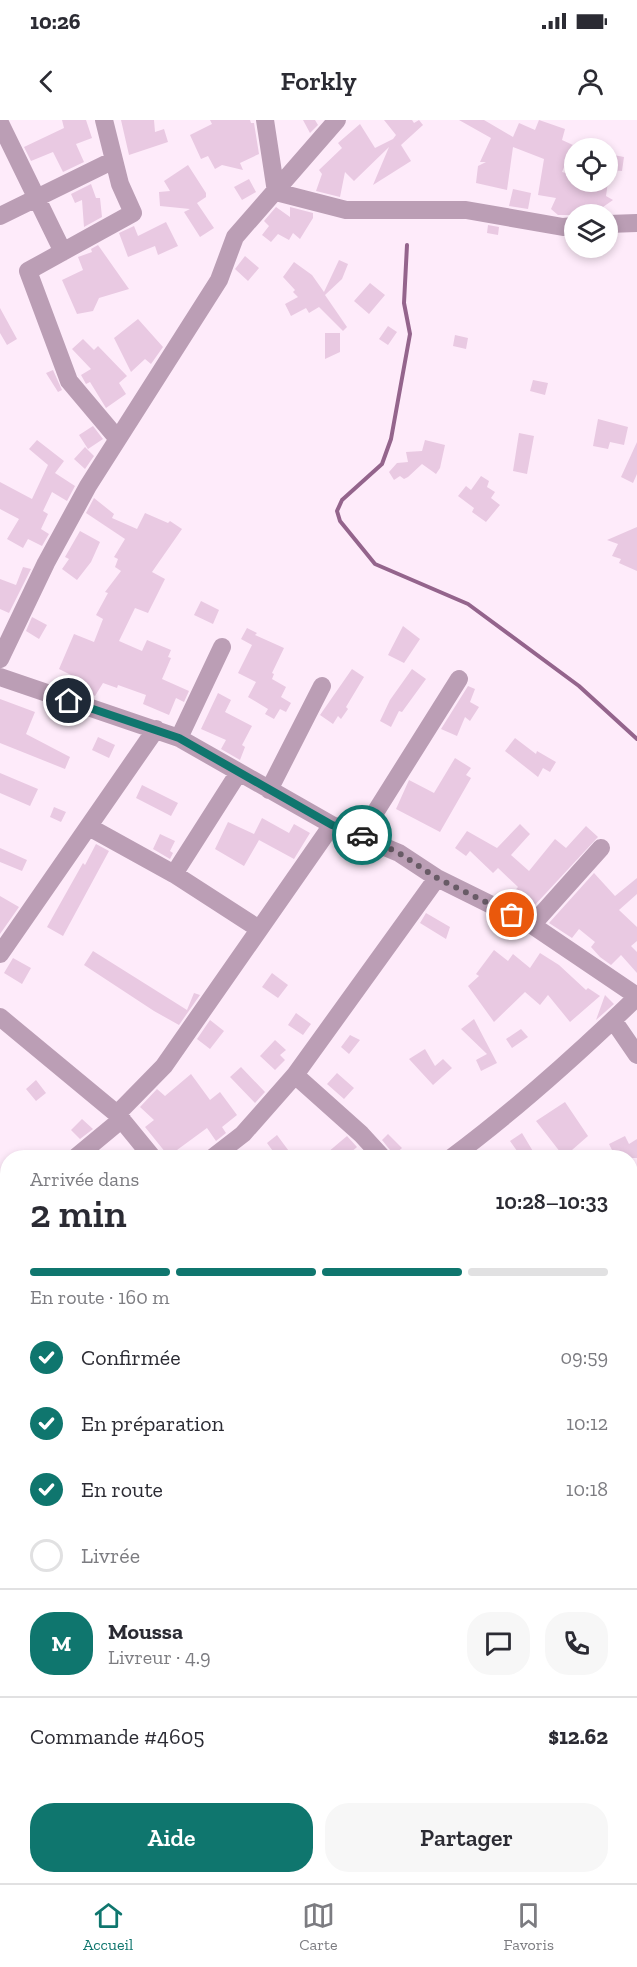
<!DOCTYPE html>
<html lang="fr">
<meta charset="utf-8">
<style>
body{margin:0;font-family:"Zilla Slab",serif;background:#f7f7f7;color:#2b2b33;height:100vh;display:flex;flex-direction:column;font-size:22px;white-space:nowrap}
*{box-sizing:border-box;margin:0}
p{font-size:20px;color:#7c7c81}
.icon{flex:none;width:33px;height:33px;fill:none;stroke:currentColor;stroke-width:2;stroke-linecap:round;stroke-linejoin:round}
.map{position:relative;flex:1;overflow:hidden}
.side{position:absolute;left:0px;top:1030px;width:638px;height:734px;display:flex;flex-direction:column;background:#fff;border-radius:24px 24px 0 0;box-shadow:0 3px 9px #0003}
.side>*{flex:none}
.controls{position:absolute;left:564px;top:18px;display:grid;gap:12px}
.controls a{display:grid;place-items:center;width:54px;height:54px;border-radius:50%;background:#fff;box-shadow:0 3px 9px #0003;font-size:30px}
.pin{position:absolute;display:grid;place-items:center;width:51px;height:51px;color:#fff;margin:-26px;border:3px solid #fff;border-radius:50%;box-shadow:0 2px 6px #0007}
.courier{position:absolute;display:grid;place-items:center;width:60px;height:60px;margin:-30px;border:4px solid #0f766e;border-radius:50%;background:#fff;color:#222;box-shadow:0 2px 8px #0007}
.head em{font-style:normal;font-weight:600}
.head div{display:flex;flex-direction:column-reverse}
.head{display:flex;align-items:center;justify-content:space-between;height:102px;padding:0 30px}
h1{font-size:39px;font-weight:600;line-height:45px}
.bar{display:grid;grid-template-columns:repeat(4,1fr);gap:9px 6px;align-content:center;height:72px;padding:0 30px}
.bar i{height:8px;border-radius:4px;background:#e1e1e2}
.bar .selected{background:#0f766e}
.bar p{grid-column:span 4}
.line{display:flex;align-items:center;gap:15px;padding:0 30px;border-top:2px solid #e1e1e2}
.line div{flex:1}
.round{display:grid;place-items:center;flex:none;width:63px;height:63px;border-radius:24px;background:#f7f7f7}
ol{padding:0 30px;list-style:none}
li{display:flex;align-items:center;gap:18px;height:66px}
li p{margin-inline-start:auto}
li .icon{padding:6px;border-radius:50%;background:#0f766e;color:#fff;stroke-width:4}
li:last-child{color:#7c7c81}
li i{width:33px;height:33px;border:3px solid #e1e1e2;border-radius:50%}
.action{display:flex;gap:12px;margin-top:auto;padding:12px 30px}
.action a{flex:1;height:69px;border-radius:24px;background:#0f766e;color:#fff;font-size:24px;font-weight:600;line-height:69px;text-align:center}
.action a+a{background:#f7f7f7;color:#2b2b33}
.status{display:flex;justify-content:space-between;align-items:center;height:42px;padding:0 30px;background:#fff;direction:ltr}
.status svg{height:16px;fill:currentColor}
header{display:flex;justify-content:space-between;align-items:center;height:78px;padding:0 30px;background:#fff;font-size:27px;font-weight:600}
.tabs{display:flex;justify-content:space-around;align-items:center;height:84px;border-top:2px solid #e1e1e2;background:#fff;font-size:16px;color:#7c7c81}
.tabs a{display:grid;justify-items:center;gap:3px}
.tabs .selected{color:#0f766e}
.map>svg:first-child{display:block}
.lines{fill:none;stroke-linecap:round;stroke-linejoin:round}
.stream{stroke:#94648c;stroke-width:4}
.building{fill:#e9c9e2}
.minor{stroke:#bb9eb5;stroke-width:18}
.done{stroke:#685b66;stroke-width:6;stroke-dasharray:0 10.8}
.route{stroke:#0f766e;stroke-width:8}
</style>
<div class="status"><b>10:26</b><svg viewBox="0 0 49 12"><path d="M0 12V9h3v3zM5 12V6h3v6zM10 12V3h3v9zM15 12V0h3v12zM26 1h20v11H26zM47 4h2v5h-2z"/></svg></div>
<header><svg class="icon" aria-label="back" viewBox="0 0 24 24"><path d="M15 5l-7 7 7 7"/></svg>Forkly<svg class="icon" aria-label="person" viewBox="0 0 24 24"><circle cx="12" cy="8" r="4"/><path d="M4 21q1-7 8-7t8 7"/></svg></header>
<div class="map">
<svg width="637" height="1763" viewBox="0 0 637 1763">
<rect width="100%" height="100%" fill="#feebfa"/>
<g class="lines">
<!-- stream -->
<path class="stream" d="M407 125 404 183 410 214 391 319 382 344 342 380 337 391 340 401 375 444 468 484 579 566 637 619"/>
</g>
<!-- building -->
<path class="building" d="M62 0H86L92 18 76 24 84 42 63 52 53 32 31 41 24 27 64 8Z
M121 0H154L155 12 164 9 168 22 129 35Z
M210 0H250L251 3H254L259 34 240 43 243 50 222 45 215 49 208 36 201 39 190 15 212 4Z
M303 0H315L318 5 310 13Z
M384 0H412L414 3 419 0 423 5 401 25 411 41 373 65 389 27 354 61 345 52 340 77 316 71 322 54 319 50 342 28 338 23 360 4 375 28 393 19 396 15Z
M459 0H484L513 17 519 3 535 10 539 0 565 9 562 20 573 25 562 52 574 55V62H608L606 76 613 80 603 87 595 85 591 94 580 92 574 95H558L551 89 556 78 538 75 544 39 513 27 507 70 476 63 478 46 486 42H480L491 18Z
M608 34 624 37 622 51 608 50Z
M188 45 206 73V77L197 83 214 108 200 117 184 92 190 89 160 86 159 72 170 71 164 61Z
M249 59 256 72 242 80 234 67Z
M91 64 96 78H100L102 97 84 107 82 80 75 83 71 74Z
M513 69 531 73 528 89 509 86Z
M276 87 290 97V87L313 93V98L300 119 293 113 289 120 278 114 271 122 262 115 269 106 264 101Z
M166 102 178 126 158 135 155 126 128 137 119 113 134 106 138 116Z
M488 105 499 107 498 115 487 113Z
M98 125 129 169 99 178 93 191 77 194 62 160 83 150 78 137 92 132 91 129Z
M245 136 259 148 248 161 235 149Z
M339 140 348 144 342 159 325 175 347 207 343 211 319 187 309 193 306 188 291 196 285 184 298 177 293 172 295 170 283 157 294 142 312 155 324 172Z
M370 163 385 175 369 194 354 181Z
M0 188 17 219 7 225 0 213Z
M138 199 163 227 151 244 145 239 131 252 114 218Z
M388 206 397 212 388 225 379 219Z
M325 213H340V232L325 239Z
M455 215 468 218 466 229 453 226Z
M83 219 94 230 98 226 127 256 119 263 126 274 106 288 90 262 86 264 81 255 91 249 72 229Z
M53 250 62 270 58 272 46 253Z
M533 260 548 263 545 275 530 271Z
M598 299 628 307 624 325 610 322 608 329 593 326Z
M93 306 103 319 88 329 79 315Z
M519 313 534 316 527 354 513 351Z
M37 320 64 341 55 353 75 366 67 381 52 372 43 391 48 394 41 409 49 414 42 426 28 419 23 428 7 419 19 399 0 389V362L32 379 48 345 29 329Z
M425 320 445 325 440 348 436 354 422 344 408 357 404 359 400 356 394 360 389 352 397 343 408 342 406 332 422 331Z
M637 322V354L633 363 621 357Z
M85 327 94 336 85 349 74 339Z
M481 356 489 361 487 367 495 372 491 378 500 385 486 402 472 392 474 388 458 376 466 366 471 370Z
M94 378 114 394 112 398 137 409 145 393 168 403 170 401 182 409 152 452 165 459 148 493 135 488 119 521 142 531 147 520 171 530 168 537 171 538 162 559 189 571 184 582 176 578 169 595 143 584 146 575 118 565 117 568 103 563 95 576 83 570 87 563 59 549 74 514 94 522 103 499 96 495 108 473 105 472 121 451 115 447 118 439 114 437 125 419 86 393Z
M637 407V451L619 443 621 439 612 436 618 424 607 420Z
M80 411 100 422 91 442 77 460 62 449 69 439 65 437Z
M23 447 31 449 9 493 0 489V459L16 465Z
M201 481 219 490 213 504 194 495Z
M32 497 47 505 39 519 26 511Z
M403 506 420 519 404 543 388 535Z
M247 508 257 513 255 515 284 528 272 553 274 554 272 559 286 567 281 577 291 583 286 592 280 589 274 599 265 594 268 589 248 577 256 562 238 553 252 525 241 519Z
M352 549 364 557 346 587 348 589 341 599 338 596 333 604 320 595Z
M412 549 426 559 402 592 399 591 391 607 380 601 390 580Z
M468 566 475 569 470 582 479 587 470 601 465 597 457 616 441 609Z
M218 573 231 580 225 592 252 606 242 625 245 627 240 640 221 629 226 620 201 609Z
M0 579 35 592 26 614 70 637 65 649 0 623Z
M98 617 115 625 109 638 92 630Z
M515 618 536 634 537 631 556 642 550 652 543 648 538 657 505 631Z
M455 638 471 648 466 655 471 658 440 712 396 689 409 660 434 673Z
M0 653 38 669 30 686 0 673Z
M142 665 178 683 171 696 136 678Z
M54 687 66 692 61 702 50 697Z
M262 698 289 713 294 704 310 713 294 739 259 720 244 746 215 729 228 702 254 714Z
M520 704 530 714 511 735 529 751 555 719 566 728 586 706 598 717 533 787 523 779 518 784 510 776 518 767 498 748 493 753 470 731 466 736 455 728 467 711 497 728Z
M160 714 175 721 170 731 173 733 170 739 153 729Z
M96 724 109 731 63 816 47 807 83 743 85 745Z
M0 728 27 740 22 751 0 742Z
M594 753 615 776 637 758V774L619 790 637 807V821L631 826 637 832V853L621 835 611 845 600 837 591 827 595 822 579 809 572 818 549 803Z
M0 776 19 787 0 814Z
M426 793 450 807 446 819 420 803Z
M494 830 508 841 513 834 530 848 540 833 559 845 586 870 588 868 600 876 570 902 548 875 540 885 525 872 494 902 468 866 479 856 476 854Z
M93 831 187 890 194 873 200 875 179 905 154 891 84 845Z
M13 838 31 848 22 864 4 853Z
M272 853 288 865 278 878 262 867Z
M605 875 614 884 596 900Z
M296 893 311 904 303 915 288 905Z
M474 899 497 943 481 951 476 940 487 934 461 909Z
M210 900 224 911 210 929 197 919Z
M521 909 528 917 512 928 506 919Z
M350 915 360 920 349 934 341 927Z
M275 920 286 930 280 935 285 940 275 950 260 936Z
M425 929 435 946 443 939 452 948 433 965 409 939Z
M241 947 265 972 255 983 230 957Z
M337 953 354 968 344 979 327 964Z
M191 954 210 980 220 972 237 995 222 1007 226 1013 216 1021 207 1008 177 1030 179 1032 170 1038 145 1007 154 1000 140 987 157 969 165 976Z
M36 960 46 973 36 981 26 969Z
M565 982 588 1016 564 1037 536 1001Z
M82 999 93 1009 80 1019 71 1010Z
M522 1013 537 1038H522L510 1021Z
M388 1014 402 1028 394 1035 382 1020Z
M277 1015 294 1038H278L267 1023Z
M347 1016 357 1027 344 1038H321Z
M625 1016 629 1024 637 1019V1038H616L609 1024Z"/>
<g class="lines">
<!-- minor -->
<path class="minor" d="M104 0 120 64 133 93 28 151 69 261 117 318
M265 0 276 72 346 90H466L563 107 574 106
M0 3 63 132
M0 96 114 40
M608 104 637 103
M0 539 46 443 88 366 219 160 235 117 337 0
M0 557 179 618 332 705 399 733 437 758 532 805 637 876
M179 618 222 527
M269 670 322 566
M89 707 174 754 259 809
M361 715 459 559
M174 754 239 652
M532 805 601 728
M0 834 156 609
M0 897 117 994 153 1038
M613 900 637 935
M295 955 361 1014 383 1038
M117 994 164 946 332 705
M75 1038 122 999
M212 1038 243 1014 295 955 437 758
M451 1038C517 989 578 934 637 877
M630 1067 637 1061
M0 1103 8 1096
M630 1113 637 1121
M0 1127 8 1138
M630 1249 637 1244
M630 1364 637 1371
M630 1396 637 1391
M0 1397 8 1407
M630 1473 632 1471
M0 1618 8 1614
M630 1681 637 1674
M386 1756 392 1763
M564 1756 571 1763
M150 1763 160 1756
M327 1763 334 1756
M546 1763 553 1756"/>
</g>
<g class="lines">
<!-- done -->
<path class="done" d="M362 715 399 733 437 758 512 795"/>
<!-- route -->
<path class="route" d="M69 581 179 618 332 705 362 715"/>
</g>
</svg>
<div class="controls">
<a><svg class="icon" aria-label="locate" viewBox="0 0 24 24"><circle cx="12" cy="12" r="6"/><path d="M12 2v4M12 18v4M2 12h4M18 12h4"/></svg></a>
<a><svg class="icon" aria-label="layers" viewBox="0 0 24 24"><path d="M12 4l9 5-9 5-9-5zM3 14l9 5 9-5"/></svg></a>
</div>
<div class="pin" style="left:512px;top:795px;background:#ea580c"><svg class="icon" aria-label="bag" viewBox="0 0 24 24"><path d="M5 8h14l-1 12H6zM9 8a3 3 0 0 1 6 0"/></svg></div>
<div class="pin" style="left:69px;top:581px;background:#1f2937"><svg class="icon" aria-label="home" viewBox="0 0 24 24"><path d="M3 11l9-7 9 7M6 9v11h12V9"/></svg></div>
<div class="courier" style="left:362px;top:715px"><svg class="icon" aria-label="car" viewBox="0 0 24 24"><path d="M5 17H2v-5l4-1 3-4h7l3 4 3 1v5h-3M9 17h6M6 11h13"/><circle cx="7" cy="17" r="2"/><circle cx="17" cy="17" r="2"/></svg></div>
<section class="side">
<div class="head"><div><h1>2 min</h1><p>Arrivée dans</p></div><em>10:28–10:33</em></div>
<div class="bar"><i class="selected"></i><i class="selected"></i><i class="selected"></i><i></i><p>En route · 160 m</p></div>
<ol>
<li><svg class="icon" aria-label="check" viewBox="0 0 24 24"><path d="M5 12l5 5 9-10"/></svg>Confirmée<p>09:59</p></li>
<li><svg class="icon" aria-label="check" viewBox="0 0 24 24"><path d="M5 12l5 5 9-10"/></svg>En préparation<p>10:12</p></li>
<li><svg class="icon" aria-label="check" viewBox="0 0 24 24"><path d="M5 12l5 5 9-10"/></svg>En route<p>10:18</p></li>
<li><i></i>Livrée</li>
</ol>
<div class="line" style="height:108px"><b class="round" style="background:#0f766e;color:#fff">M</b><div><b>Moussa</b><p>Livreur · 4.9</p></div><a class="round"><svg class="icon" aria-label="chat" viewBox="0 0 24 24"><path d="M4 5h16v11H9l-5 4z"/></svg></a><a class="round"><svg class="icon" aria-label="phone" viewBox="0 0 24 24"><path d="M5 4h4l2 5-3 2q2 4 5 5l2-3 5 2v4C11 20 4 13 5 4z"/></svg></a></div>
<div class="line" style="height:78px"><div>Commande #4605</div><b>$12.62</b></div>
<div class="action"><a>Aide</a><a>Partager</a></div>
</section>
</div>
<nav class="tabs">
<a class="selected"><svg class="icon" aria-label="home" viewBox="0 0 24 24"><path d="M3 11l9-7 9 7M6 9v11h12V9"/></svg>Accueil</a>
<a><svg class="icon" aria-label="map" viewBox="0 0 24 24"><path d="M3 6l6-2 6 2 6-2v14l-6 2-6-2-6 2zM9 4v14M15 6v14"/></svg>Carte</a>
<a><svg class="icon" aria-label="saved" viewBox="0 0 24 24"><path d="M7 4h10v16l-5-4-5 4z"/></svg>Favoris</a>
</nav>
